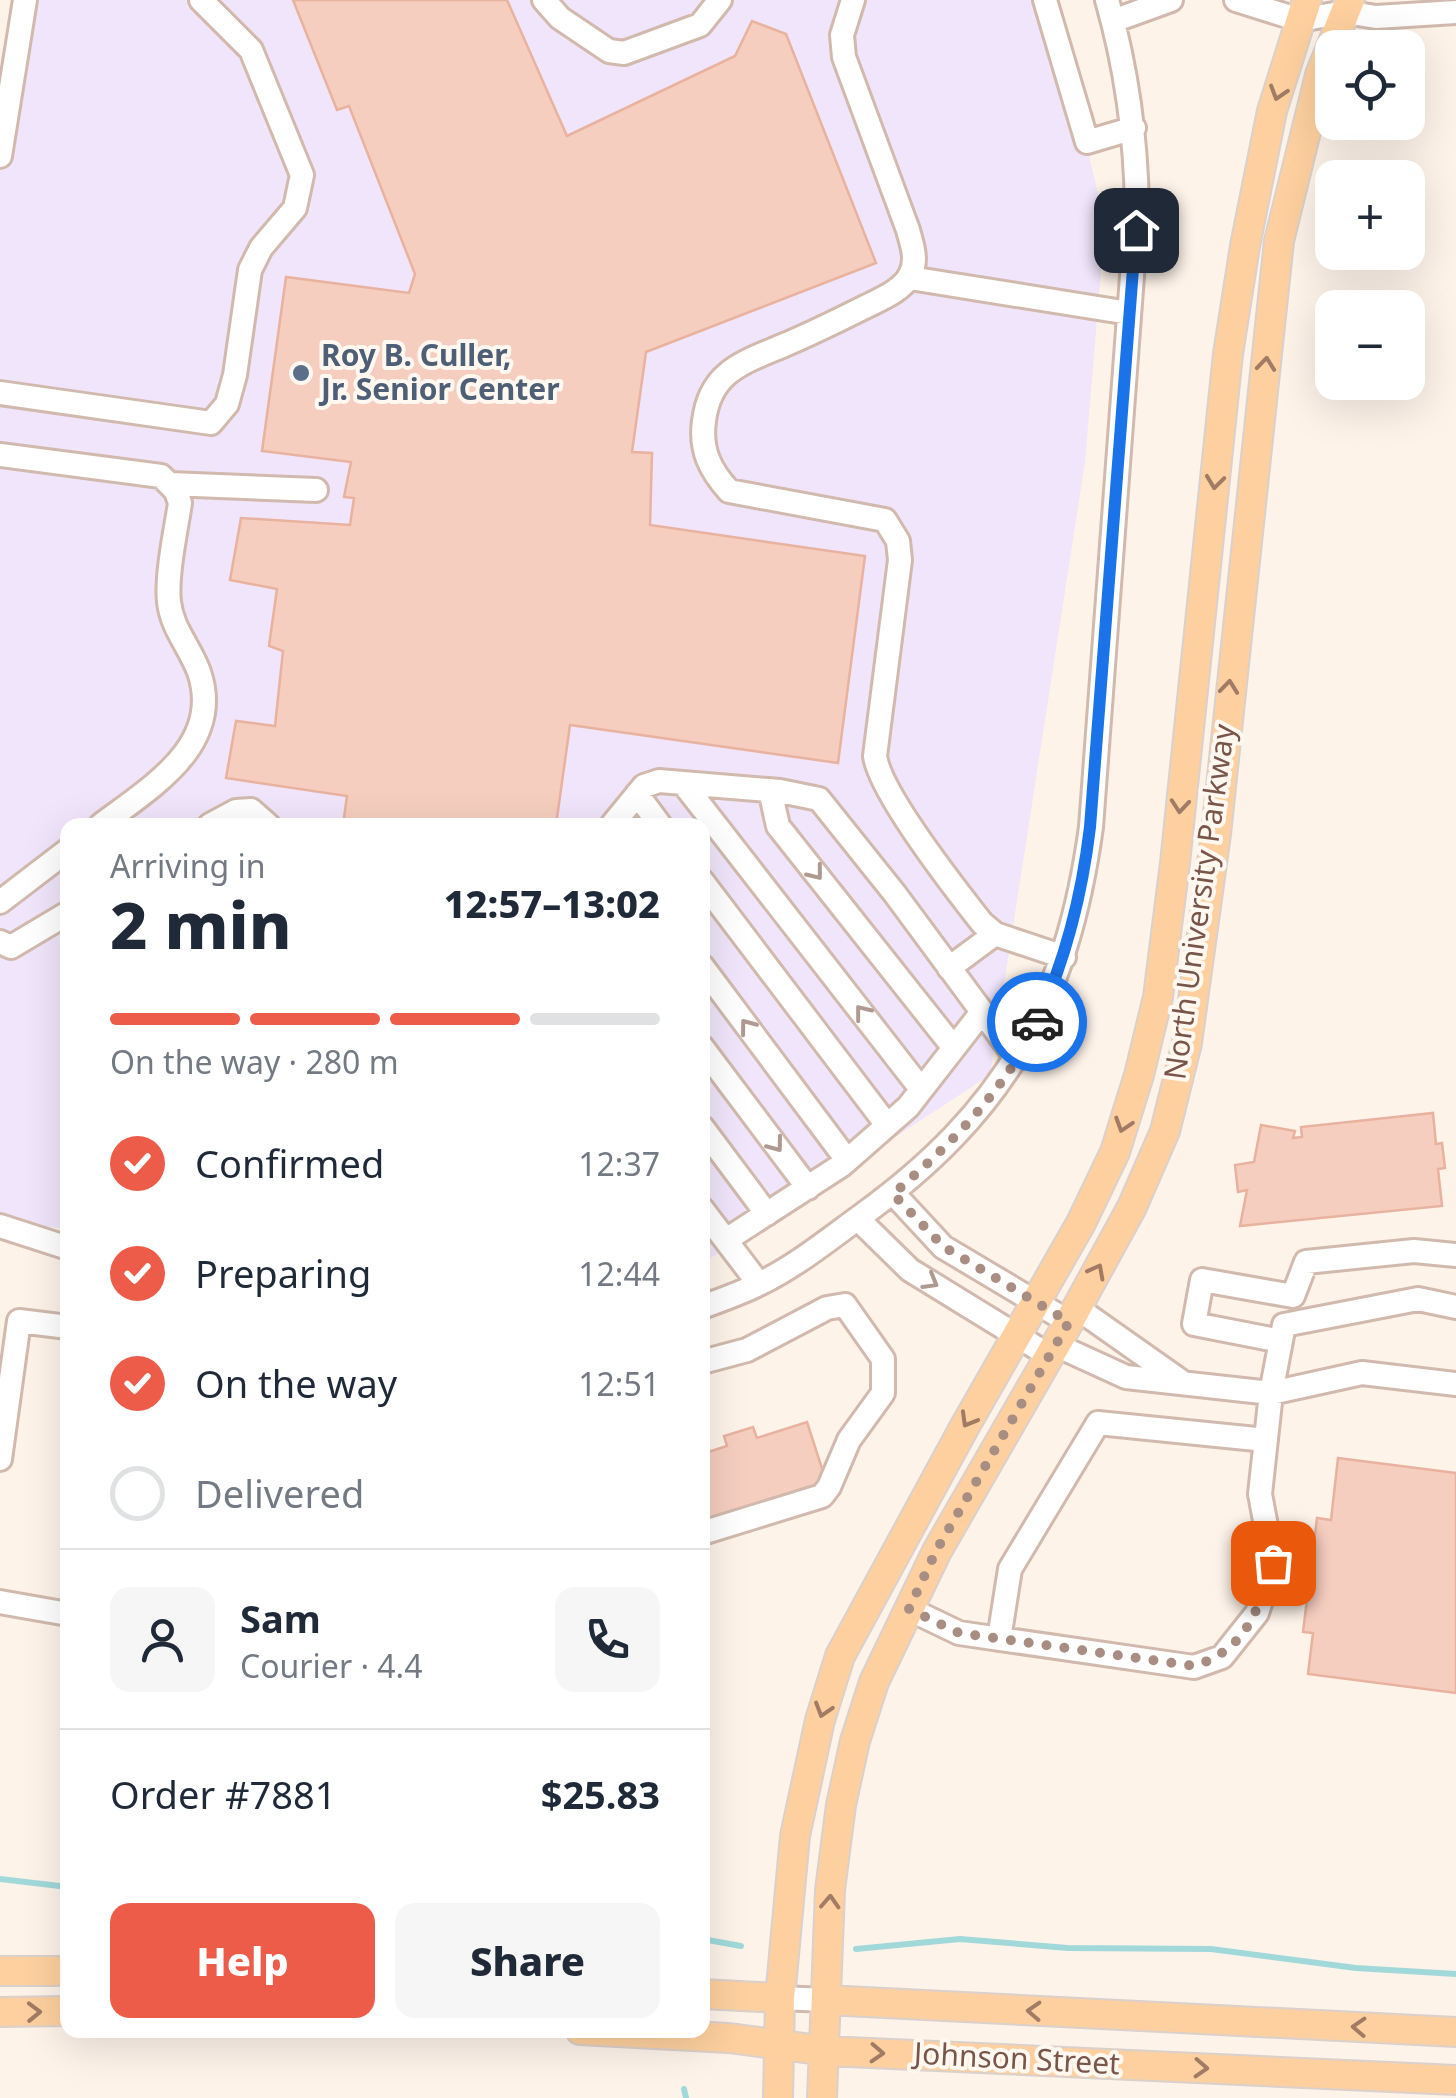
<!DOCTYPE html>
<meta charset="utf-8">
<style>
body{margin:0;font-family:"Noto Sans",sans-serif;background:#f6f6f7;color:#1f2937;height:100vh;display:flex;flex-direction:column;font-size:38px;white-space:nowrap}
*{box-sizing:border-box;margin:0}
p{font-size:32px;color:#747a83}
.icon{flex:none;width:55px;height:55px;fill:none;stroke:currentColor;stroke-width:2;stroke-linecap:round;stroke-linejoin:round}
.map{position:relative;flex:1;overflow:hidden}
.sheet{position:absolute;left:60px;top:818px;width:650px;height:1220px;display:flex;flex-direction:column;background:#fff;border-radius:20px;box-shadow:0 10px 40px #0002}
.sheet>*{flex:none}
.tools{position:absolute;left:1315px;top:30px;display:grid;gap:20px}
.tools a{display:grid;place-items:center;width:110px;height:110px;border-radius:20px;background:#fff;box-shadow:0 10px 40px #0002;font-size:50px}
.pin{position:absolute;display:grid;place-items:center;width:85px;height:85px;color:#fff;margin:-42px;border-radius:20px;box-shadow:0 5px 15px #0006}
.courier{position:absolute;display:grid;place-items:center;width:100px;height:100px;margin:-50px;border:8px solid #1a73e8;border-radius:50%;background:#fff;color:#222;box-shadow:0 2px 12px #0007}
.headline em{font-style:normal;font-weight:800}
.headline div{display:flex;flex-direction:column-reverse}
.headline{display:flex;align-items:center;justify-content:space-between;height:170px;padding:0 50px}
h1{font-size:65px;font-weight:800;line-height:75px}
.bar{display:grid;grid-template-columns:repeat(4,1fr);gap:15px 10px;align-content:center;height:120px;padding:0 50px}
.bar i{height:12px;border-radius:8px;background:#e0e1e3}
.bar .selected{background:#ed5b49}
.bar p{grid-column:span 4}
.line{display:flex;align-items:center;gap:25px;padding:0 50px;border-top:2px solid #e0e1e3}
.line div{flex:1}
.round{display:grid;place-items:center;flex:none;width:105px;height:105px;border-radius:20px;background:#f6f6f7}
ol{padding:0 50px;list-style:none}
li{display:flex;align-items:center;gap:30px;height:110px}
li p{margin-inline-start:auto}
li .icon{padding:10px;border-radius:50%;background:#ed5b49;color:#fff;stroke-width:4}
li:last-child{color:#747a83}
li i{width:55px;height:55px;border:5px solid #e0e1e3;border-radius:50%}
.action{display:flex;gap:20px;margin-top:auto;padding:20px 50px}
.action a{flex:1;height:115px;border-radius:20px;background:#ed5b49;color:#fff;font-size:40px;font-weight:800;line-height:115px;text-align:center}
.action a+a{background:#f6f6f7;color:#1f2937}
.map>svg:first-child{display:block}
.education{fill:#f0e5fa}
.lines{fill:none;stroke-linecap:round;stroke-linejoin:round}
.stream{stroke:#a1d9db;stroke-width:6}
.building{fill:#f5cebf;stroke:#e8b29f;stroke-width:2.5}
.minor-casing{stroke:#d1b9ad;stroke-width:28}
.major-casing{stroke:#dad0cc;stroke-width:32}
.minor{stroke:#fff;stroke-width:22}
.major{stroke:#fed09f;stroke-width:28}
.oneway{stroke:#a27b64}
.oneway2{stroke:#af9a92}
.done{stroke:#a88d82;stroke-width:10;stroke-dasharray:0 18}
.route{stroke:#1a73e8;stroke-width:12}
.service-dot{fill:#5c6f8a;stroke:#fff8f1;stroke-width:4}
.labels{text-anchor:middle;stroke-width:8;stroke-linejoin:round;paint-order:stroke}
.service-label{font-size:30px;font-weight:bold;fill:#4e5e75;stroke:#fff8f1;text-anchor:start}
.street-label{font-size:30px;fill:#7a564a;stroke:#fff8f1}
</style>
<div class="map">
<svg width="1456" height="2098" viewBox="0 0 1456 2098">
<rect width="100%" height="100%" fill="#fef3e9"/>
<!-- education -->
<path class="education" d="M28 0H1052L1105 223 1085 462 990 1075 703 1263 702 825H68L67 1229 0 1222V103Z"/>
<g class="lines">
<!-- stream -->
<path class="stream" d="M0 1879 68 1887
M702 1939 741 1946
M856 1949 960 1939 1068 1948 1211 1949 1356 1968 1456 1974
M684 2089 686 2098"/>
</g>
<!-- building -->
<path class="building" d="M293 0H507L567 136 735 56 752 21 786 34 876 263 646 352 632 452 652 453 650 525 865 556 838 763 570 725 556 825H343L347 796 226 778 236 721 275 726 283 651 269 646 277 589 230 580 241 518 350 525 354 498 344 497 351 462 262 451 286 277 409 293 415 274 349 106 337 110Z
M1433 1113 1436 1144 1442 1143 1445 1168 1438 1169 1442 1206 1240 1226 1247 1190 1238 1192 1235 1165 1254 1162 1261 1125 1295 1131 1293 1138 1302 1137 1301 1127Z
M807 1422 827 1484 704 1524 702 1454 727 1446 724 1436 753 1427 757 1438Z
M1338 1458 1456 1473V1693L1308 1674 1313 1633 1303 1632 1317 1518 1331 1520Z"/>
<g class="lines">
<!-- minor casing -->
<g class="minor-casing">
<path id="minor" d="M544 0 560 18 609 51 624 53 700 25 720 0
M853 0 842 35 844 57 908 230C912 245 918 260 910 275 903 290 881 299 867 306 839 320 811 334 782 346 742 363 710 372 704 421 700 450 710 470 729 491L885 520 898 541 900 560 875 756C880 793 956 890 982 923L995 934 1064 957
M1045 0 1087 142 1134 128
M1236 0 1300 20 1345 12 1376 17 1456 12
M1113 21 1171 0
M0 156 25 0
M910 278 1129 313
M0 393 211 423 227 404 235 375 250 270 261 248 295 208 302 175 251 50 201 0
M0 455 161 476 176 491 180 503C176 530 166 575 169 602 172 629 190 647 199 672 224 745 151 787 101 825
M170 484 316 490
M683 783 921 1089
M770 790 778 826 954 1048
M637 794 660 825
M210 825 236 811 251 810 268 825
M612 825 644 786 659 781 780 791 819 799 895 894 1017 1059
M702 881 887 1125
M0 902 68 850
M0 942 11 947 68 913
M702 966 847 1160
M949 968 995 934
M702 1047 808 1188
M702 1127 767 1214
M893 1193 943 1247 1069 1322
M702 1209 759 1284
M858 1219 910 1270 1050 1356
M0 1226 68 1248
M726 1240 842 1165 908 1107 982 1012
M702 1307C721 1300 741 1293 759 1284 796 1266 828 1240 861 1216 1005 1112 1067 1002 1091 827L1137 209C1136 137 1127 70 1107 0
M1456 1307 1418 1299 1284 1325 1271 1393 1362 1373 1456 1384
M1077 1308 1182 1382
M1281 1341 1194 1324 1202 1280 1293 1296 1306 1262 1414 1251 1456 1255
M702 1362 747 1350 827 1308 845 1305 883 1359V1393L849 1440 829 1487 822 1496 702 1533
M0 1459 19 1321 68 1327
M0 1602 68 1614
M909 1609 959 1633 1194 1667 1222 1657 1257 1613 1273 1563 1260 1494 1271 1393 1126 1377 1056 1345
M999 1639 1010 1569 1098 1423 1266 1440
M780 1998 826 2000"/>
</g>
<!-- major casing -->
<g class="major-casing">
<path id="major" d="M0 1971H68
M702 1994 780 1998
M826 2000 1456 2032
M0 2012 68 2011
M580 2030 729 2038 826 2051 1456 2080
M778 2098 780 1998 795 1836 820 1720 840 1656 965 1426 1081 1223 1115 1152 1139 1075 1158 997 1175 863 1228 354 1245 246 1272 111 1307 0
M822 2098 830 1890 841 1805 855 1741 874 1682 937 1551 1069 1322 1132 1207 1165 1131 1187 1043 1216 834 1279 241 1320 75 1350 0"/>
</g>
<!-- minor -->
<use href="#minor" class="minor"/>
<!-- major -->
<use href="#major" class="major"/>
</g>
<!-- one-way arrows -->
<defs><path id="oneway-chevron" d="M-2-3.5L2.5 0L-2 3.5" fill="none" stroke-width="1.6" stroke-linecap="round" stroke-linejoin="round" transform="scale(2.5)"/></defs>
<g class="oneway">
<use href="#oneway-chevron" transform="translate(1278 93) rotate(107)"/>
<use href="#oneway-chevron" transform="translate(1266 364) rotate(-84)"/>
<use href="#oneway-chevron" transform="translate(1215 482) rotate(97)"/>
<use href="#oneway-chevron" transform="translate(1229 687) rotate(-84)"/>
<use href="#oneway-chevron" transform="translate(1180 806) rotate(95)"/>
<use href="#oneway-chevron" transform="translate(1123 1125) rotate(108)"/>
<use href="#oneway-chevron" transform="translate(1097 1271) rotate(-62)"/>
<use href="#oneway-chevron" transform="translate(968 1420) rotate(120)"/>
<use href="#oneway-chevron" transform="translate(823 1710) rotate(107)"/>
<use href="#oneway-chevron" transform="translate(830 1902) rotate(-87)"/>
<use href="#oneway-chevron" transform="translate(1034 2011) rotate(-177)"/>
<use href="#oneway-chevron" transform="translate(34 2012) rotate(-1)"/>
<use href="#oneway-chevron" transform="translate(1359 2027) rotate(-177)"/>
<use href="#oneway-chevron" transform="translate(877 2053) rotate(3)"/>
<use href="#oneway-chevron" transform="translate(1201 2068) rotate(3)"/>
</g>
<g class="oneway2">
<use href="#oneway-chevron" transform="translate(816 873) rotate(52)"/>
<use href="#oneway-chevron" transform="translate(862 1012) rotate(-128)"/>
<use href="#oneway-chevron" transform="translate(747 1026) rotate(-127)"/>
<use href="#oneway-chevron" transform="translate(776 1145) rotate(53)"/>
<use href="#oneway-chevron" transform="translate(931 1282) rotate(30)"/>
</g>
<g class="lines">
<!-- done -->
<path class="done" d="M1037 1022C1005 1091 950 1145 893 1194L944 1247 1069 1322 936 1551 909 1609 959 1633 1194 1666C1247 1649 1257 1612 1273 1563"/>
<!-- route -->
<path class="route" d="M1037 1022C1066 959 1082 895 1090 827L1136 230"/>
</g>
<!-- markers -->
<circle class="service-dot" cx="301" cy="373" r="10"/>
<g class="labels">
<!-- service labels -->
<g class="service-label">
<text x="321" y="366">Roy B. Culler,<tspan x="321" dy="34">Jr. Senior Center</tspan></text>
</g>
<!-- street labels -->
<g class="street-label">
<text transform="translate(1200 902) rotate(-82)" y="10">North University Parkway</text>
<text transform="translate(1017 2059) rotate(3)" y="10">Johnson Street</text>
</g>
</g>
</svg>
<div class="tools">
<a><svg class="icon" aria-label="locate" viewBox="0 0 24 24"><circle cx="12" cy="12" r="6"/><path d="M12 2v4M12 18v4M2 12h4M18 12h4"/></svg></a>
<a>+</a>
<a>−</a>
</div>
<div class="pin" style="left:1273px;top:1563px;background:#ea580c"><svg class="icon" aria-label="bag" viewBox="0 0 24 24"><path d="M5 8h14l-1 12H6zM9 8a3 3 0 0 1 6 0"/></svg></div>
<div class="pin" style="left:1136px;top:230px;background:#1f2937"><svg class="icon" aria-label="home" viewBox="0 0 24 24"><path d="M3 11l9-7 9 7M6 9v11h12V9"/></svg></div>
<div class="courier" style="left:1037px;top:1022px"><svg class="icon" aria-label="car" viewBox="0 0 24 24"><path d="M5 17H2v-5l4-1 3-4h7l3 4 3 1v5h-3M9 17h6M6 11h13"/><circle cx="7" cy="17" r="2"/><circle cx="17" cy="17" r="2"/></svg></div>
<section class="sheet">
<div class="headline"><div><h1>2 min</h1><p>Arriving in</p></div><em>12:57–13:02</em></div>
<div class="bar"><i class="selected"></i><i class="selected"></i><i class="selected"></i><i></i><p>On the way · 280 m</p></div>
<ol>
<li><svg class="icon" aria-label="check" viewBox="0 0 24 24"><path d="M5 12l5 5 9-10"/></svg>Confirmed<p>12:37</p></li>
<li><svg class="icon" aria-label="check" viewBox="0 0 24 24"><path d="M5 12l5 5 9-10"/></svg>Preparing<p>12:44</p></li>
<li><svg class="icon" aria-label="check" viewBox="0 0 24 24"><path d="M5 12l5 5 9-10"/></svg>On the way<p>12:51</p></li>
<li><i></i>Delivered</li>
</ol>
<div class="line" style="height:180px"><a class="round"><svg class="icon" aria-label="person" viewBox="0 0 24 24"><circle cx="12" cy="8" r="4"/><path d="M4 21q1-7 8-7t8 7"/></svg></a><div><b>Sam</b><p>Courier · 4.4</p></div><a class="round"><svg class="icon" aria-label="phone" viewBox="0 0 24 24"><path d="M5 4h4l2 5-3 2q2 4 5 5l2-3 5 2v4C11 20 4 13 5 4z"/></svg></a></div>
<div class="line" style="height:130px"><div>Order #7881</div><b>$25.83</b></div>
<div class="action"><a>Help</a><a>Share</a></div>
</section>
</div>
